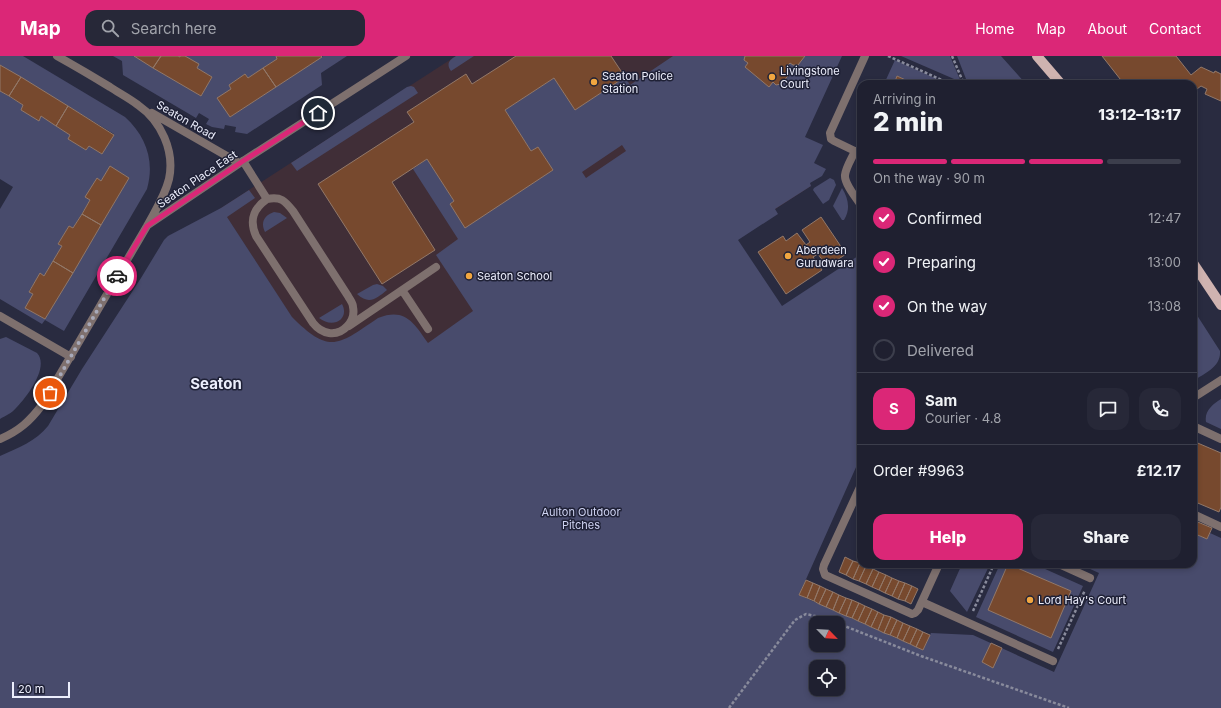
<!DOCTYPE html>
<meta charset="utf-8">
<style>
body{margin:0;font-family:Inter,sans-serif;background:#272838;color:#f1f3f6;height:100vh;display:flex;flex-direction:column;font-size:15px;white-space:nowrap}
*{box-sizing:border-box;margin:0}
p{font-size:13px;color:#a1a3ab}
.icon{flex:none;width:22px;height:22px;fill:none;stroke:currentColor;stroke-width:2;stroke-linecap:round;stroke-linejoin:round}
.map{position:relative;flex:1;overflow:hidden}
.panel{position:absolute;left:857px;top:24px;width:340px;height:488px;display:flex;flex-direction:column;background:#1f2030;border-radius:12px;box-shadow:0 2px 6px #0003,0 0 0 1px #3c3e4c}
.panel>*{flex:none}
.needle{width:26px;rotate:115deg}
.buttons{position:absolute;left:809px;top:560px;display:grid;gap:8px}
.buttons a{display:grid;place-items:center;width:36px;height:36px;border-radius:8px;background:#1f2030;box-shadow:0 2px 6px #0003,0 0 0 1px #3c3e4c;font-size:20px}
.scale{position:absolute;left:12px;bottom:10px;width:58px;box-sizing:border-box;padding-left:4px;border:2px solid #eceefc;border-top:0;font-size:11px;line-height:14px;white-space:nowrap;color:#eceefc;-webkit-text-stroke:3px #1f2136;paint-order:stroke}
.pin{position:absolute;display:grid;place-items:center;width:34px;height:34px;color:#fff;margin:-17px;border:2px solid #fff;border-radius:50%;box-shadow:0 1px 4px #0007}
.courier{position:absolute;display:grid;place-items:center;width:40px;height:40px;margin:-20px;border:3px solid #db2777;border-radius:50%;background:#fff;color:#222;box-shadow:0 1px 5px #0007}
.headline em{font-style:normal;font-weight:800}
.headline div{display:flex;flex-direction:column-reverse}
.headline{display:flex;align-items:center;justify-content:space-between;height:68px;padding:0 16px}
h1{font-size:26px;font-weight:800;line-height:30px}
.bar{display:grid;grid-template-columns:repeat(4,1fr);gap:6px 4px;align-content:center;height:48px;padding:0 16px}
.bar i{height:5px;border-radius:3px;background:#3c3e4c}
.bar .on{background:#db2777}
.bar p{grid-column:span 4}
.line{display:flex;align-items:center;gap:10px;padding:0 16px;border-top:1px solid #3c3e4c}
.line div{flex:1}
.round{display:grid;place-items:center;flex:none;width:42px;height:42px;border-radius:12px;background:#272838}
ol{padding:0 16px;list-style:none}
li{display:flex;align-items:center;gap:12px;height:44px}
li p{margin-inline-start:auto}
li .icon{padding:4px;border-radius:50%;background:#db2777;color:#fff;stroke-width:4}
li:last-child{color:#a1a3ab}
li i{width:22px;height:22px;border:2px solid #3c3e4c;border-radius:50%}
.primary-button{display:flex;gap:8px;margin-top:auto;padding:8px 16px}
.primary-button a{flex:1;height:46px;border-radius:12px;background:#db2777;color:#fff;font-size:16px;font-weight:800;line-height:46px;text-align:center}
.primary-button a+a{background:#272838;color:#f1f3f6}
header{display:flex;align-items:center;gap:24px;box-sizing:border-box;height:56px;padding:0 20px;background:#db2777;color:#fff}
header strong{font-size:19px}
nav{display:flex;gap:22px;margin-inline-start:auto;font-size:14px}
.search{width:280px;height:36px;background:#272838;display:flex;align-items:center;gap:10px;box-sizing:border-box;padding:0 14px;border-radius:12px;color:#a1a3ab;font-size:15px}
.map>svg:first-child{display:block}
.education{fill:#402e37}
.green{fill:#484b6c;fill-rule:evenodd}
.building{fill:#77492e;stroke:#927869}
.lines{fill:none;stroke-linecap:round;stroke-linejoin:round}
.path{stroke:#898b9c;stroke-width:2.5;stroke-dasharray:3 2;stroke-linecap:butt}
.lane{stroke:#7e706e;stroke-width:8}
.street{stroke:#7e706e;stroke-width:8}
.primary{stroke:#cfb3b0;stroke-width:10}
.done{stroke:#a8aaba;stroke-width:4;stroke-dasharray:0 7.2}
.route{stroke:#db2777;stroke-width:5}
.poi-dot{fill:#f1a640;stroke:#1f2136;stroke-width:1.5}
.labels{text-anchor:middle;stroke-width:3;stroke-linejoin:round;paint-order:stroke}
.poi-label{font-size:11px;fill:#eceefc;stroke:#1f2136;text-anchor:start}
.street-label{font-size:11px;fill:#eceefc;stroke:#1f2136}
.park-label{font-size:11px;fill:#cfd3f2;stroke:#1f2136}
.district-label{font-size:15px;font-weight:bold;fill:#eceefc;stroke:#1f2136}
</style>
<header>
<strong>Map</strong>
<div class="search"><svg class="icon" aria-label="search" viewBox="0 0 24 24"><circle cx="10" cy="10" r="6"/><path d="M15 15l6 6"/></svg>Search here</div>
<nav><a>Home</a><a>Map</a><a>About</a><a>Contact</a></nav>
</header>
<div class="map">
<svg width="1221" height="652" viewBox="0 0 1221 652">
<rect width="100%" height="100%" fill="#292b40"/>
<!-- education -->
<path class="education" d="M456 0H728L811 130 385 406 221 152Z"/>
<!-- green -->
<path class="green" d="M0 0H23L125 61C146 80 155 105 147 133L64 275 45 264 42 268 0 243V153L13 131 0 123V35L23 49 21 54 38 64 41 60 70 79 68 83 86 94 89 90 102 98 114 78 0 9ZM110 111 129 122 45 263 25 252 33 238 29 235 40 218 44 220 62 190 58 188 69 170 73 172 90 144 86 141 97 122 101 125Z
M113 0H134L201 40 212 21 197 12 185 0H276L277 3 248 22 245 18 229 29 231 33 230 61 323 0H347L321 17 322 29 247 78 235 76 236 71 225 69 224 73 212 71 206 68 209 63 199 57 196 62 123 19 122 5Z
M456 0H474L451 15C446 8 449 4 456 0Z
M673 0H842L805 81 823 89 814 107 826 113 822 120 810 127 811 130 775 153 778 158 738 184 782 250 858 200V197L861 195V400L799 539 923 594 931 577 973 579 1054 616 1099 517 1079 508H1193V477L1207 483 1210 477 1221 482V652H0V400C18 392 36 385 48 370L82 313 141 222 164 184 168 180 221 152 249 134 255 142 227 161 292 261C330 299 338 289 378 262 405 251 414 267 428 287L473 255 436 199 458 183 413 113 427 103 454 145 450 148 465 171 553 114 538 91 531 95 505 54 554 22 575 54 625 21 630 29ZM622 89 626 95 586 122 582 116ZM816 567H838V589H816ZM816 611H838V633H816Z
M901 0H950L961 26Z
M957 0H1001L1026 28H968Z
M895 4 948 28H914L897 20 894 28H884Z
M411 30 414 31 418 37 297 115 291 107 407 31Z
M830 122 834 124 836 129 835 131 829 144 823 148 813 134 814 132Z
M842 132C848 142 851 153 844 164H842L833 150Z
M274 156 280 157 287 162 265 176C260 166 265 159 274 156Z
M377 228 383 230 387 234C376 243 369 249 357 238L373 229Z
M342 248C350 263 333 273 319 262Z
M1193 253 1220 295C1221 311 1205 317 1193 325Z
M6 281 37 297C50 311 26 342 16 352 12 357 5 360 0 363V283Z
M1221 343V373L1206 366C1204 355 1213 348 1221 343Z
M962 508H990L967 556 950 535Z
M1000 508H1034L1083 530 1053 596 976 561Z"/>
<!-- building -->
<path class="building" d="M134 0H161L153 12Z
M161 0H178L180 1V0H185L199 8 197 12 212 21 201 40 153 12Z
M276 0H321L322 1 276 31 263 12 277 3Z
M516 0H611L625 21 575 54 554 22 505 54 531 95 538 91 553 114 465 172 450 148 454 145 427 103 392 126 435 194 382 228 318 128 414 66 407 56 466 18 472 28Z
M745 0H805L798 9H793L790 7 786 11 792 15 781 28 776 29 773 26 769 31 745 11 748 7 744 4Z
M1102 0H1176L1191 19 1201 11 1214 17 1215 15 1221 18V45L1205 38 1207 33 1201 30 1193 36V28H1124Z
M0 9 21 21 9 40 0 35Z
M263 12 276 31 230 61 217 42 231 33 229 29 245 18 248 22Z
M897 20 910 26 914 28H894Z
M21 21 68 50 56 70 41 60 39 65 21 54 23 49 9 40Z
M68 50 114 79 102 98 89 90 86 94 68 83 70 79 56 70Z
M110 110 129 122 101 169 82 158 90 144 85 141 97 122 101 125Z
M82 158 101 169 73 217 53 205 62 190 58 188 69 170 73 172Z
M821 161 846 198 827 211 818 198 813 201 822 214 786 238 758 196 783 180 786 185 797 177 806 189 810 186 802 174Z
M53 205 73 217 45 263 25 252 33 238 29 236 40 217 44 220Z
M1193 385 1221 397V451L1219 456 1193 445Z
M1193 464 1212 472 1207 483 1193 477Z
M845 501 853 505 846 519 839 516Z
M853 505 860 507 853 523 846 519Z
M860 507 866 510 859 525 853 523Z
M1008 508 1071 535 1051 582 988 554Z
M866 510 873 513 866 528 859 525Z
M873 513 879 516 872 531 866 528Z
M879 516 886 519 879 534 872 531Z
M886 519 892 522 885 537 879 534Z
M892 522 899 525 892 540 885 537Z
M806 524 813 527 807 542 799 539Z
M899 525 905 527 898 543 892 540Z
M813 527 820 530 814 545 807 542Z
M905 527 912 530 905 545 898 543Z
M820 530 826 533 819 548 814 545Z
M912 530 918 533 911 548 905 545Z
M826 533 833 536 826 551 819 548Z
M833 536 839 539 833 554 826 551Z
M839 539 846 542 839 557 833 554Z
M846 542 852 544 846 560 839 557Z
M852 544 859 547 852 562 846 560Z
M859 547 865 550 858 565 852 562Z
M865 550 872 553 865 568 858 565Z
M872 553 878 556 871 571 865 568Z
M878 556 884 559 878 574 871 571Z
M884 559 891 561 884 577 878 574Z
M891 561 897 564 890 579 884 577Z
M897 564 903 567 897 582 890 579Z
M903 567 910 570 903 585 897 582Z
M910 570 917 573 910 588 903 585Z
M917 573 923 576 916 591 910 588Z
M923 576 930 579 923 594 916 591Z
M991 587 1002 592 993 612 982 606Z"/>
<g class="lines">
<!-- path -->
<path class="path" d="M888 0 951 28
M952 0 964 28
M973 555 994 508
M1058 593 1085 534
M729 652 795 564 806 558 824 562 921 600 1069 652"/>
<!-- lane -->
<path class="lane" d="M855 95C852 102 846 111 845 119 844 127 856 142 861 149
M861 98 834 85 831 83 830 77 865 0
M243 105 267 143C281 140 285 145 293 155L348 240C350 244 353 247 353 251 356 265 343 279 329 277 322 276 317 272 313 267L256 180C249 164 253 153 267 143
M402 234 428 273
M349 270 436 211
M1193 342 1221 324
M1193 370 1221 383
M861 429 824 509 823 513 825 519 912 558 915 557 918 554 939 508
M1193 458 1221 471
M1059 508 1090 522
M922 546 1053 605"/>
<!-- street -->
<path class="street" d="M152 57 239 107
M148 169 243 105 406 0
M0 260 71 301
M0 383C19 375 30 365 42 349L147 170C155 155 165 140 169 123 175 95 161 65 138 49 129 42 119 37 110 31 92 20 75 10 57 0"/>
<!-- primary -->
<path class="primary" d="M1037 0 1061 28
M1193 207 1221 249"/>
</g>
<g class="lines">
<!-- done -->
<path class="done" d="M50 337 117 220"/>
<!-- route -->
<path class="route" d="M117 220 147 170 243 105 318 57"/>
</g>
<!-- markers -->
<g class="poi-dot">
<circle cx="772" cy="21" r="4"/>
<circle cx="594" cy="26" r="4"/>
<circle cx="788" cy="200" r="4"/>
<circle cx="469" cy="220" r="4"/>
<circle cx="1030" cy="544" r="4"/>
</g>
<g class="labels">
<!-- poi labels -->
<g class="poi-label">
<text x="780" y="19">Livingstone<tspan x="780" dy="13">Court</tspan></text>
<text x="602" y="24">Seaton Police<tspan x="602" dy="13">Station</tspan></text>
<text x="796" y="198">Aberdeen<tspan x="796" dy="13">Gurudwara</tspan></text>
<text x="477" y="224">Seaton School</text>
<text x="1038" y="548">Lord Hay's Court</text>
</g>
<!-- street labels -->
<g class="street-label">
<text transform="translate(186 64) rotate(30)" y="4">Seaton Road</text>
<text transform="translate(197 123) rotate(-34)" y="4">Seaton Place East</text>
</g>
<!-- park labels -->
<g class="park-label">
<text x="581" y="460">Aulton Outdoor<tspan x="581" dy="13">Pitches</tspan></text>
</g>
<!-- district labels -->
<g class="district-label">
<text x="216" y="333">Seaton</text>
</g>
</g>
</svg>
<div class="buttons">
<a><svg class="needle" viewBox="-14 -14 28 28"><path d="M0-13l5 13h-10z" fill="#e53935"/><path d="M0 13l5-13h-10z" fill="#a1a3ab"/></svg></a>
<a><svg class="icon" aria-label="locate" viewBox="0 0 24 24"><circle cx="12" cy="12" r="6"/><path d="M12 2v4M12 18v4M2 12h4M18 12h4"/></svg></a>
</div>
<div class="scale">20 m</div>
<div class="pin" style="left:50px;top:337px;background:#ea580c"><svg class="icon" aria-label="bag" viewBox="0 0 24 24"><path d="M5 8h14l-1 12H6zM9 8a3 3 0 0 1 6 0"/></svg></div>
<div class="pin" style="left:318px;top:57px;background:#1f2937"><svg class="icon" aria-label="home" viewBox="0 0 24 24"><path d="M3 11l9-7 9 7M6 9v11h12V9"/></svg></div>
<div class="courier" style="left:117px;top:220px"><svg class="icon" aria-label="car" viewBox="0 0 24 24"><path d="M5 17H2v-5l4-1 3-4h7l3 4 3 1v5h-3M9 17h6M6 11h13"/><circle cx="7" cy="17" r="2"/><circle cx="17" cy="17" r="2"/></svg></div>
<section class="panel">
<div class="headline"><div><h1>2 min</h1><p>Arriving in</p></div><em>13:12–13:17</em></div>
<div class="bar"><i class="on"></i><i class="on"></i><i class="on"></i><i></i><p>On the way · 90 m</p></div>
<ol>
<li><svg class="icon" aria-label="check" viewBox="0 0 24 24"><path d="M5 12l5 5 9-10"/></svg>Confirmed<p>12:47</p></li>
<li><svg class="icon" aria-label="check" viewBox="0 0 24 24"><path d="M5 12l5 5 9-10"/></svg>Preparing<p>13:00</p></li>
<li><svg class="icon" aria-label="check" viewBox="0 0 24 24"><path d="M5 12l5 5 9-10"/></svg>On the way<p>13:08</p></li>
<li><i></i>Delivered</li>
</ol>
<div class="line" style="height:72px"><b class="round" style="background:#db2777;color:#fff">S</b><div><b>Sam</b><p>Courier · 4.8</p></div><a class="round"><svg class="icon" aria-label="chat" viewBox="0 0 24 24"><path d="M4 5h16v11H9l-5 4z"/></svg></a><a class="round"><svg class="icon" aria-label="phone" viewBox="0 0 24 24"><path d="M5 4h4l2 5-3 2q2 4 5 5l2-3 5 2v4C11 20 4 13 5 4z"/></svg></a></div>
<div class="line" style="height:52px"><div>Order #9963</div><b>£12.17</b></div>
<div class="primary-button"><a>Help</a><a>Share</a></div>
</section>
</div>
